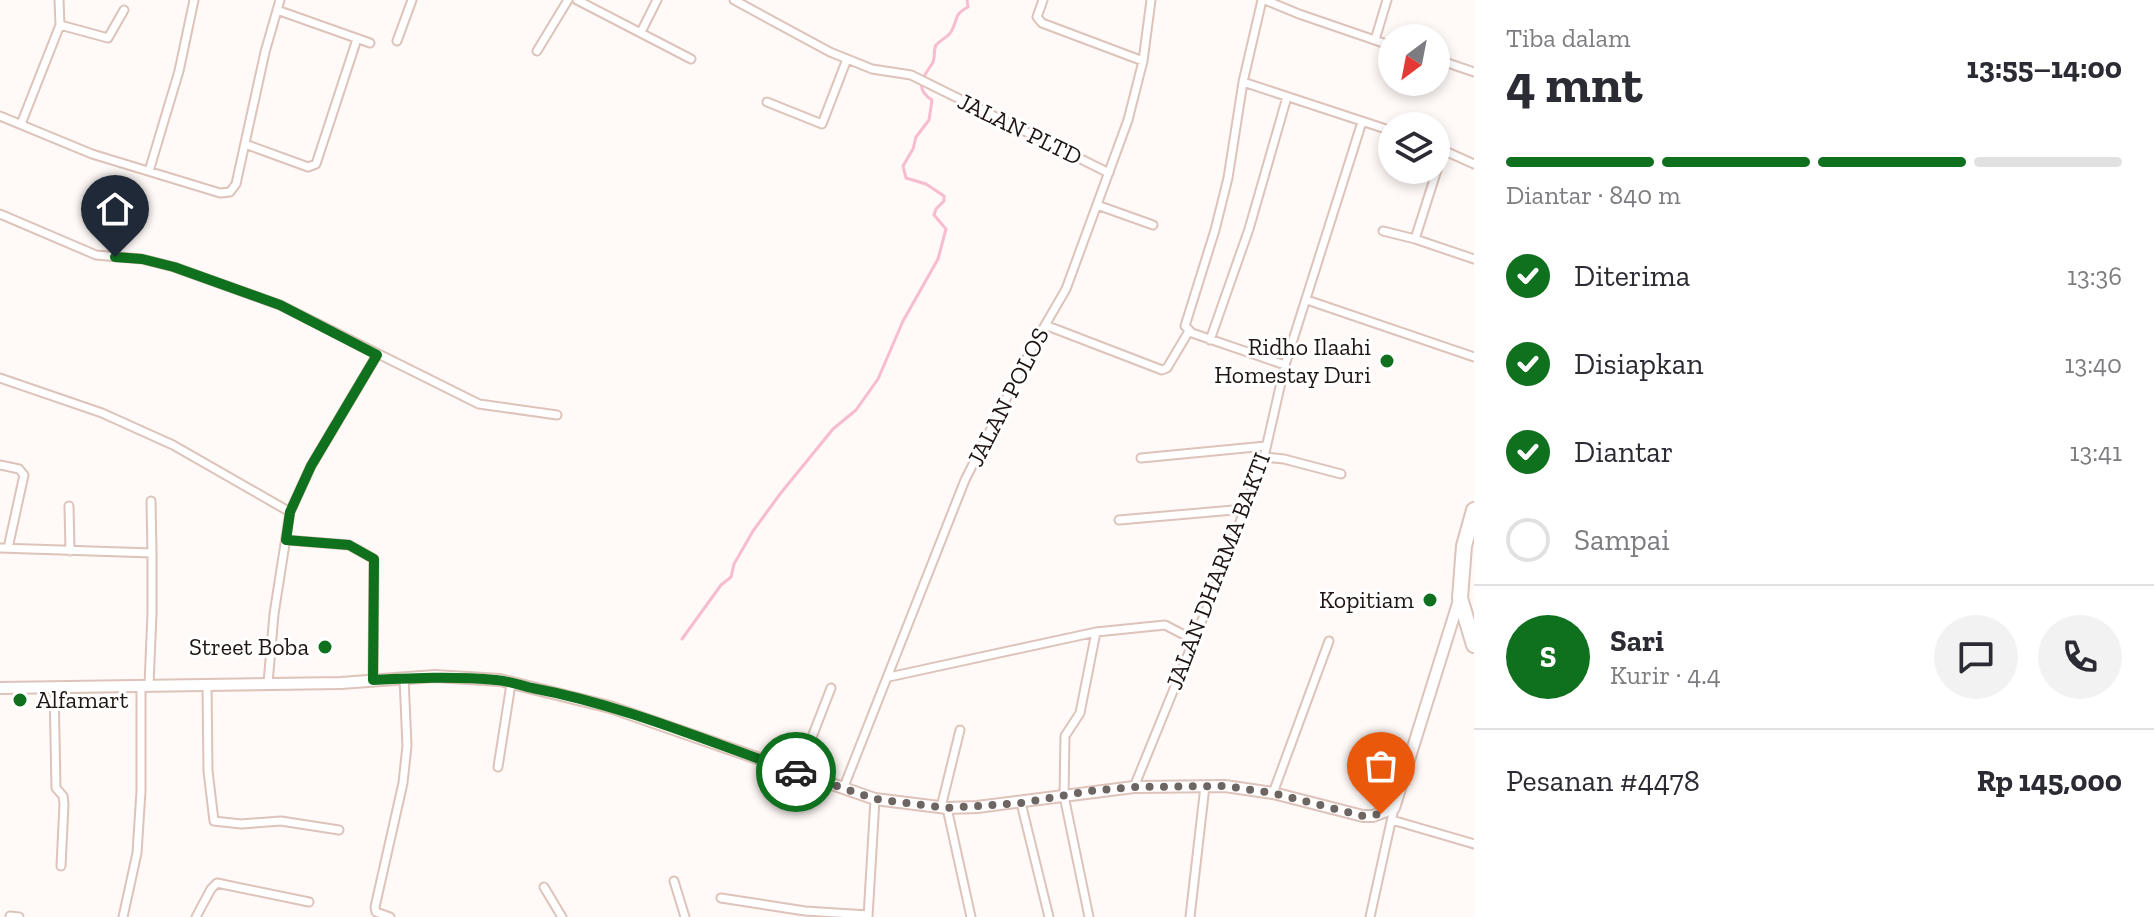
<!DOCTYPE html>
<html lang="id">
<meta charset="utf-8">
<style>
body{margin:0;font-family:"Zilla Slab",serif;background:#f2f2f3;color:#2b2b33;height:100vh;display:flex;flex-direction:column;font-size:30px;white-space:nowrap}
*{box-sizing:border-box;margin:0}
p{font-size:26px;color:#7c7c81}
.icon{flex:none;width:44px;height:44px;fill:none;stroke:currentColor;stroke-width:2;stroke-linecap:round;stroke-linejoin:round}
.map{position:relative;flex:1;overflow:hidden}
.sheet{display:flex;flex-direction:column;background:#fff;width:680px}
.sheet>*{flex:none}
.needle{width:52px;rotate:212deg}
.tools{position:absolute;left:1378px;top:24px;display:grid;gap:16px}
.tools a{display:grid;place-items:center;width:72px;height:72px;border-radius:50%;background:#fff;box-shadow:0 4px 12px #0003;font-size:40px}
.pin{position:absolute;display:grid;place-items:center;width:68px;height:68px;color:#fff;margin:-82px -34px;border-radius:50% 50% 50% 0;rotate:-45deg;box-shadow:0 0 8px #0007}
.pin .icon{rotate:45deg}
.courier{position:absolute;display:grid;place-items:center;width:80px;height:80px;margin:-40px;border:6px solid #0f701e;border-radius:50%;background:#fff;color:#222;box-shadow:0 2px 10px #0007}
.summary em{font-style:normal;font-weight:700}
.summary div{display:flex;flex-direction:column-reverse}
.summary{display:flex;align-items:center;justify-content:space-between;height:136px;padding:0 32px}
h1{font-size:52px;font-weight:700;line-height:60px}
.bar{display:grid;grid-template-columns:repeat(4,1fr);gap:12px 8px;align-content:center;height:96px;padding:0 32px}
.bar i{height:10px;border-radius:6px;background:#e1e1e2}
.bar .active{background:#0f701e}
.bar p{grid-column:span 4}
.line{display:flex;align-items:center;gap:20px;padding:0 32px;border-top:2px solid #e1e1e2}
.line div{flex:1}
.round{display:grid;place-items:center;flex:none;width:84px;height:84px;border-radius:42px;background:#f2f2f3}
ol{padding:0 32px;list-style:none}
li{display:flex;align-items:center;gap:24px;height:88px}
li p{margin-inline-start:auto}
li .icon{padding:8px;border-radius:50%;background:#0f701e;color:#fff;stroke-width:4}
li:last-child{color:#7c7c81}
li i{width:44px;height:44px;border:4px solid #e1e1e2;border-radius:50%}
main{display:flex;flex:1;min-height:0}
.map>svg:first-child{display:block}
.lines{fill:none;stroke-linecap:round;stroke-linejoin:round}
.stream{stroke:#f8bcd0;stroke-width:3}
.street-casing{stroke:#ddc3ba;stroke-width:11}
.secondary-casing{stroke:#ddc3ba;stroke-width:14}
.highway-casing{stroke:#ddc3ba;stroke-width:18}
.street{stroke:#fff;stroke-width:7}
.secondary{stroke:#fff;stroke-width:10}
.highway{stroke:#fff;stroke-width:14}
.done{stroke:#6d6562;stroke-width:8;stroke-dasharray:0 14.4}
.route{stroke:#0f701e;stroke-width:10}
.poi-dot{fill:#0f701e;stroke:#fff;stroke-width:3}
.labels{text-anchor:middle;stroke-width:6;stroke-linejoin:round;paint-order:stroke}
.street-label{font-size:24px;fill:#1f1512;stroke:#fff}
.poi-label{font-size:24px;fill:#1f1512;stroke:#fff;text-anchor:end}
</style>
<main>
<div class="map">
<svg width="1474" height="917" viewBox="0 0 1474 917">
<rect width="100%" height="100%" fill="#fff9f7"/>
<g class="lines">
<!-- stream -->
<path class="stream" d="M682 639 721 585 731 577 734 564 753 531 780 494 833 429 856 410 878 379 903 321 938 259 946 229 934 215 936 209 944 201V196L926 184 906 178 903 166 913 149 916 137 929 120 932 100C913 88 924 76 932 64 936 58 933 51 936 45 940 40 947 38 951 32 959 19 952 16 968 7L967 0"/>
<!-- street casing -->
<g class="street-casing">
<path id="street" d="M577 0 691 59
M734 0 830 52 872 69 911 75 1109 173
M1043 0 1037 17 1042 23 1143 61
M1262 0 1243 82 1228 178 1215 230 1185 326 1192 333 1285 365
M1265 0 1299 14 1392 46
M277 10 370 43
M60 25 108 38 124 10
M641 32 657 0
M1375 40 1387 0
M397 41 412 0
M537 51 568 0
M1436 59 1474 72
M1243 82 1392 131
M767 102 822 124 847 59
M0 116 92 154 220 193 230 192 236 184 265 52 280 0
M21 124 60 25 59 0
M245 144 308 167 316 164 357 39
M1436 147 1474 164
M1443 151 1415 239 1474 259
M149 171 179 71 194 0
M1097 205 1153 225
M0 214 96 255 142 259 174 267 280 305 479 404 557 415
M1383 231 1415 239
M1307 300 1474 357
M1045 325 1162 370 1167 368 1189 331
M1210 340 1249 229 1287 97
M0 378 102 413 173 445 290 512
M1264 457 1284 459 1341 474
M1141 458 1266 446
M0 465 19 469 24 475 8 548
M151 501 152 553
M69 506 70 551
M1119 520 1245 509
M286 540 349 545 374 559 373 680
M0 548 152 553V613L149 685
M889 677 1096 632 1165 625 1194 640
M268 683 274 614 290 512 311 466 377 355
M207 685 208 771 214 821 241 824 281 821 339 830
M54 687 56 788 63 796 64 804 61 866
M498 767 511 684
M798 773 831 688
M1134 787 1222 571 1264 457 1285 365 1362 122
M843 789 965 480 1033 346 1066 289 1128 120 1143 61 1151 0
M1273 793 1329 641
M1021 803 1049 917
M941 807 960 730
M947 808 971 917
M1392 820 1474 844
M674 881 685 917
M544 887 562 917
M721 898 805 911 868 915
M10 916 19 917
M123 917 137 853 141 791V685
M196 917 211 889 217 883 309 902
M390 917 376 912 375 907 403 783 407 746 404 678
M868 917 875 799
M1089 917 1064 796 1065 736 1080 713 1096 632
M1190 917 1205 786
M1370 917 1394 808"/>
</g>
<!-- secondary casing -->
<g class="secondary-casing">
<path id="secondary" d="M0 688 341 683 435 676 500 680 610 707 875 799 947 808 977 807 1134 787 1225 786 1273 793 1363 816H1373L1394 808 1459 600"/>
</g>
<!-- highway casing -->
<g class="highway-casing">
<path id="highway" d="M1474 510 1464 546 1460 598 1474 645"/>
</g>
<!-- street -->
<use href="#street" class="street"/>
<!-- secondary -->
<use href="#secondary" class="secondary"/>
<!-- highway -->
<use href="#highway" class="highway"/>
</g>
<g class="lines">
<!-- done -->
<path class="done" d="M796 772 875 799 947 808 1021 803 1089 791 1134 787 1225 786 1273 793 1363 816 1381 814"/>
<!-- route -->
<path class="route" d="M115 257 142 259 174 267 280 305 377 355 311 466 290 512 286 540 349 545 374 559 373 680C414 678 455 676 496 680 508 681 520 685 532 688 623 705 709 742 796 772"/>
</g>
<!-- markers -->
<g class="poi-dot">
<circle cx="1387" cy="361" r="8"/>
<circle cx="1430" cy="600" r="8"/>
<circle cx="325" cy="647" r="8"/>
<circle cx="20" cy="700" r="8"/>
</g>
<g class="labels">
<!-- street labels -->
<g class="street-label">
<text transform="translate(1020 129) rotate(26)" y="8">JALAN PLTD</text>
<text transform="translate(1008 397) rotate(-63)" y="8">JALAN POLOS</text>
<text transform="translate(1218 571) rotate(-69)" y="8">JALAN DHARMA BAKTI</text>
</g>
<!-- poi labels -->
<g class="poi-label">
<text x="1371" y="355">Ridho Ilaahi<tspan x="1371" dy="28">Homestay Duri</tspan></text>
<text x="1414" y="608">Kopitiam</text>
<text x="309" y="655">Street Boba</text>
<text x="36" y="708" text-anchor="start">Alfamart</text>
</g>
</g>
</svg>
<div class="tools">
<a><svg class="needle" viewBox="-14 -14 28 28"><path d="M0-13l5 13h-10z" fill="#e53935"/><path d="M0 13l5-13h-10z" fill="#7c7c81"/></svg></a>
<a><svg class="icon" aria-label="layers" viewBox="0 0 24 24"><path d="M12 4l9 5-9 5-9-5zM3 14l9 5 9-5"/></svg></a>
</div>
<div class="pin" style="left:1381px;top:814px;background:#ea580c"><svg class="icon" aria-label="bag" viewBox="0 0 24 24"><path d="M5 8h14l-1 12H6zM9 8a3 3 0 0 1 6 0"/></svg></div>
<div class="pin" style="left:115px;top:257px;background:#1f2937"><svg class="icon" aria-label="home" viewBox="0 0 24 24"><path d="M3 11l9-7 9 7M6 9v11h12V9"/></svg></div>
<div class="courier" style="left:796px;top:772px"><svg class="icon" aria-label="car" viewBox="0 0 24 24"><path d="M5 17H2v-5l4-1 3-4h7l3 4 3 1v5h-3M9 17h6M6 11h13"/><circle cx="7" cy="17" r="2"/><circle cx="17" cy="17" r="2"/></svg></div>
</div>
<section class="sheet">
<div class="summary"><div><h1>4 mnt</h1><p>Tiba dalam</p></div><em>13:55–14:00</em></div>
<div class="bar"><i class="active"></i><i class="active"></i><i class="active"></i><i></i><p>Diantar · 840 m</p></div>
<ol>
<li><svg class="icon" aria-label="check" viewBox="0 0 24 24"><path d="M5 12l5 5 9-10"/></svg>Diterima<p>13:36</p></li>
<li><svg class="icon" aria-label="check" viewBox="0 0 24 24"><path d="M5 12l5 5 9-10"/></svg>Disiapkan<p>13:40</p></li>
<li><svg class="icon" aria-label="check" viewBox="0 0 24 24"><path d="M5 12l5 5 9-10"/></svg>Diantar<p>13:41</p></li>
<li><i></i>Sampai</li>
</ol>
<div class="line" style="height:144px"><b class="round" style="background:#0f701e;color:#fff">S</b><div><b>Sari</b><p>Kurir · 4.4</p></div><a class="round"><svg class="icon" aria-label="chat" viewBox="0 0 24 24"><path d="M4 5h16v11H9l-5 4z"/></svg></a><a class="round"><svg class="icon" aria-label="phone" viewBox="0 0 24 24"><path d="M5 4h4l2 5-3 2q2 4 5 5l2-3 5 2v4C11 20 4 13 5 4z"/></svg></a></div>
<div class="line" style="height:104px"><div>Pesanan #4478</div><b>Rp 145,000</b></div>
</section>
</main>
